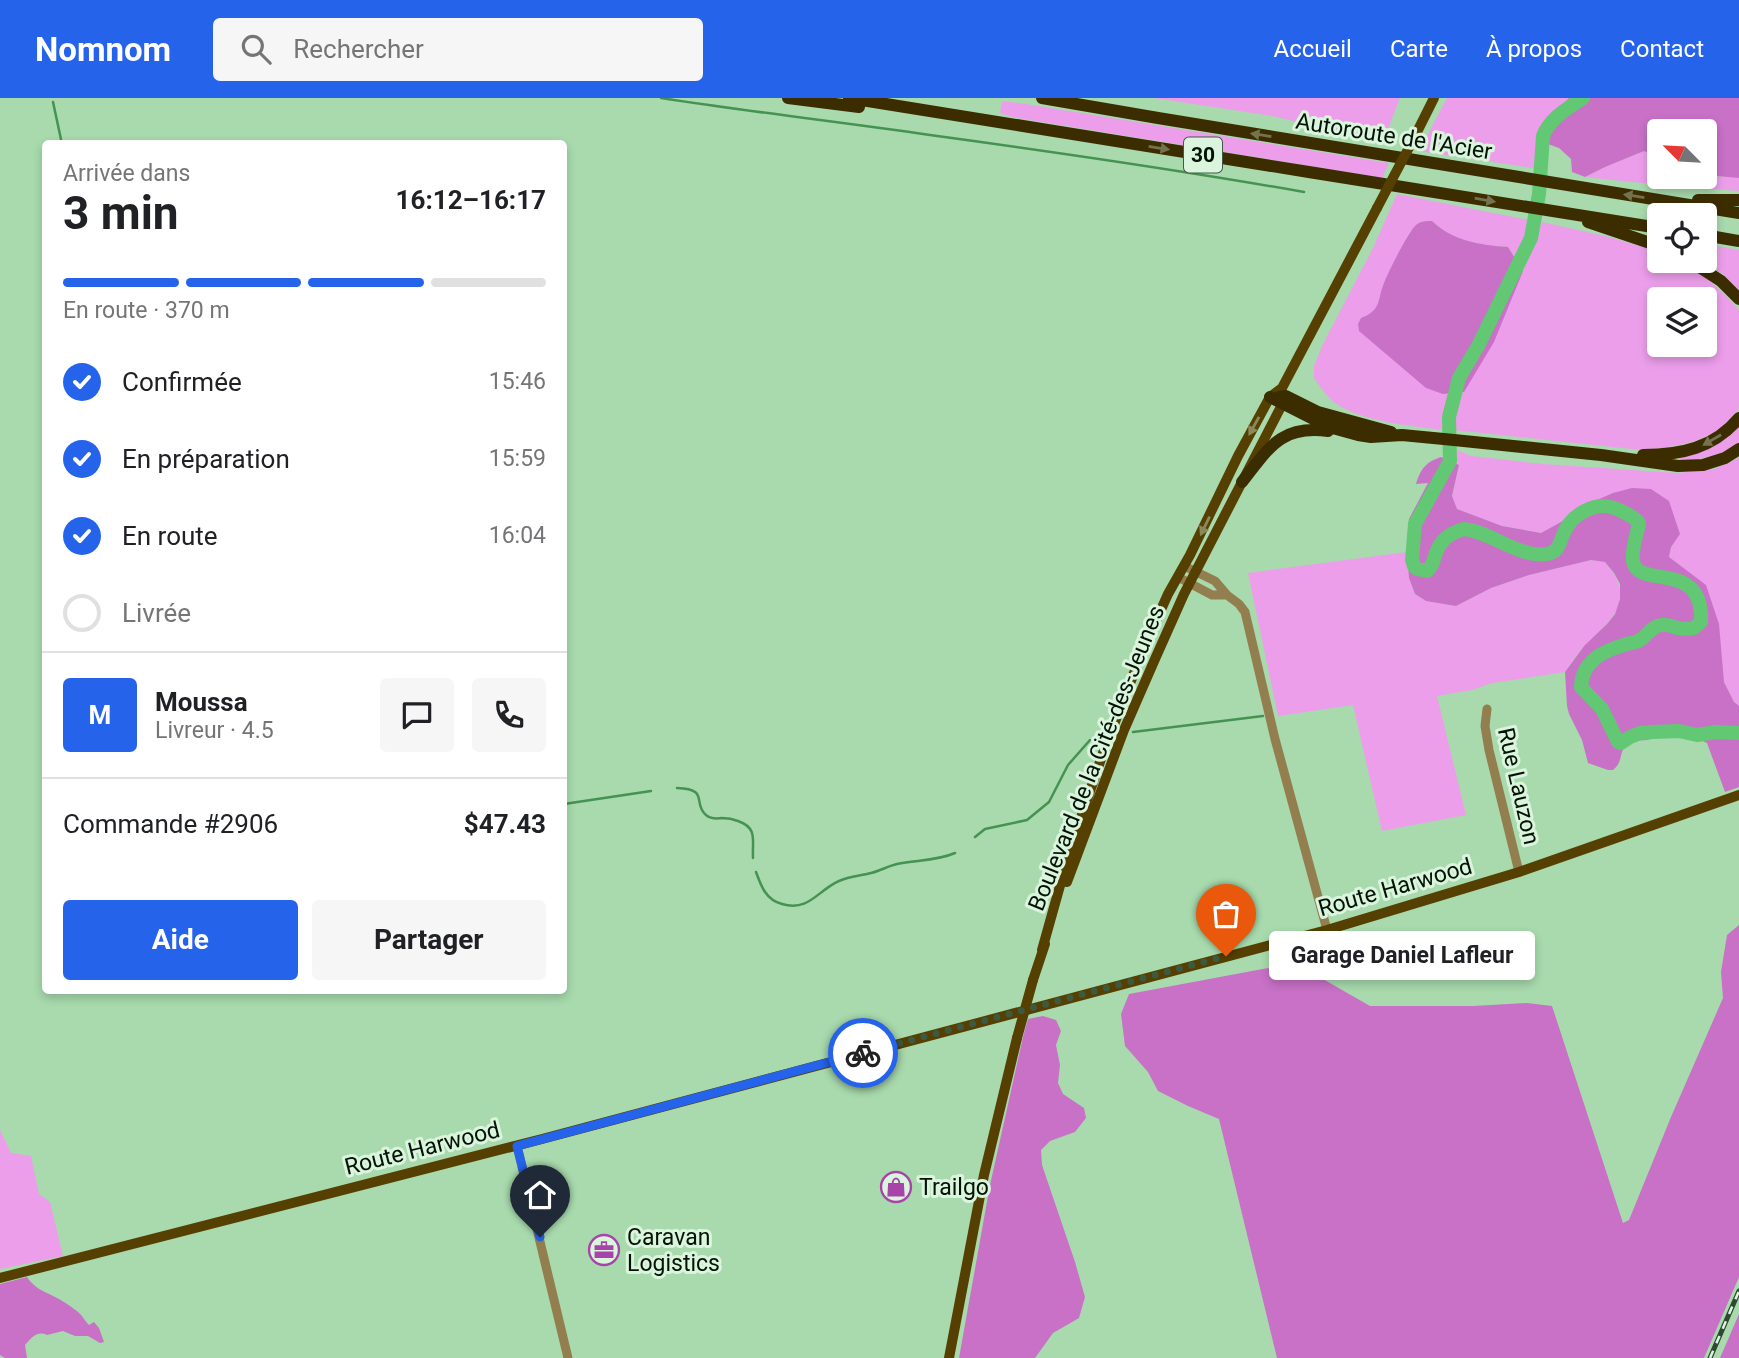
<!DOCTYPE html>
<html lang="fr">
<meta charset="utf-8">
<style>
body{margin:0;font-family:Roboto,sans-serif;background:#f6f6f6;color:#202124;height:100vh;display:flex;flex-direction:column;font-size:26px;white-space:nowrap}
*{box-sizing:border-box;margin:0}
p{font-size:23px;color:#757577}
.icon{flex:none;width:38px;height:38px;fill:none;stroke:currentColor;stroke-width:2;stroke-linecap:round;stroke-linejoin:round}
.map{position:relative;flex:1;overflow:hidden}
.details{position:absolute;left:42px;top:42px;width:525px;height:854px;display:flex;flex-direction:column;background:#fff;border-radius:7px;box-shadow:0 4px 10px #0003}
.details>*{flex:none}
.needle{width:46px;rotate:294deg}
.controls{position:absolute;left:1647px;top:21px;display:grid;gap:14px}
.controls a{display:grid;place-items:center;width:70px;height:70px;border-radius:7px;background:#fff;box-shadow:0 4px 10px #0003;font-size:35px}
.pin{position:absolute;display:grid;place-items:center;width:60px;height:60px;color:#fff;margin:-72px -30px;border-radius:50% 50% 50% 0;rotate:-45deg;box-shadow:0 0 7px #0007}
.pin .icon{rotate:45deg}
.courier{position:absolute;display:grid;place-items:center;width:70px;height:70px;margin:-35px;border:5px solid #2563eb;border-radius:50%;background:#fff;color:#222;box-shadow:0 2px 9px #0007}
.bubble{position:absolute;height:49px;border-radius:7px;background:#fff;box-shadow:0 4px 10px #0003;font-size:23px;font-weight:700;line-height:49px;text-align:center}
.headline em{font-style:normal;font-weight:700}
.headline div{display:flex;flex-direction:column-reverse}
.headline{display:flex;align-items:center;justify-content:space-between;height:119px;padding:0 21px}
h1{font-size:46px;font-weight:700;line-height:52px}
.bar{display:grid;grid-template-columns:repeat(4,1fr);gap:10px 7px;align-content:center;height:84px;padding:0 21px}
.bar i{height:9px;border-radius:5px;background:#e0e0e0}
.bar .on{background:#2563eb}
.bar p{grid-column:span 4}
.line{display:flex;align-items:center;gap:18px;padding:0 21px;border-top:2px solid #e0e0e0}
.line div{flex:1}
.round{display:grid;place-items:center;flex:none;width:74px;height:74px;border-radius:7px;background:#f6f6f6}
ol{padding:0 21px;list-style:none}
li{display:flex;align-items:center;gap:21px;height:77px}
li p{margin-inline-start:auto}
li .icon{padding:7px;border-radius:50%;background:#2563eb;color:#fff;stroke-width:4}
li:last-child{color:#757577}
li i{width:38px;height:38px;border:4px solid #e0e0e0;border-radius:50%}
.button{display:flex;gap:14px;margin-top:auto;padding:14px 21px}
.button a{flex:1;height:80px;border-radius:7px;background:#2563eb;color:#fff;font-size:28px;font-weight:700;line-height:80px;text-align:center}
.button a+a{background:#f6f6f6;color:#202124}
header{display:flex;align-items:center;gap:42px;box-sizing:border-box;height:98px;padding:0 35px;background:#2563eb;color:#fff}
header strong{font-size:33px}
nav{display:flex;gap:38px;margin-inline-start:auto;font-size:24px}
.search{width:490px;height:63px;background:#f6f6f6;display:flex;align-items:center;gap:18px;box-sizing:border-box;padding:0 24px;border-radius:7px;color:#757577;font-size:26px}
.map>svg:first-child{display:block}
.green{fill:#ec9eeb;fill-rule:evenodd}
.forest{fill:#c871c7}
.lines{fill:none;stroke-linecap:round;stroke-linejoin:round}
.stream{stroke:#469252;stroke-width:2.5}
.river{stroke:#62c873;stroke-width:14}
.minor{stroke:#927e4f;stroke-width:9}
.major{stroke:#554001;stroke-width:10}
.highway{stroke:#3c2d01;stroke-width:12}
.rail-casing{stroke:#2e4831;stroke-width:5}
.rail{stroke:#dbf4dd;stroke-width:2.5;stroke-dasharray:8;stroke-linecap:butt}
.major-bridge{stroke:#554001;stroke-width:10}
.oneway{fill:#74734e}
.oneway2{fill:#8b8859}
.done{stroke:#3d5940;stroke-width:7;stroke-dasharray:0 12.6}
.route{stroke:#2563eb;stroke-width:9}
.labels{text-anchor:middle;stroke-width:6;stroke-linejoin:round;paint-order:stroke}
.shield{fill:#dbf4dd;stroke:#445746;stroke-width:2}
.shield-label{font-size:21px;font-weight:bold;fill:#031405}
.street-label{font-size:23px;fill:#031405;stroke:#dbf4dd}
.poi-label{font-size:23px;fill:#031405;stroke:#dbf4dd;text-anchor:start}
</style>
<header>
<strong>Nomnom</strong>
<div class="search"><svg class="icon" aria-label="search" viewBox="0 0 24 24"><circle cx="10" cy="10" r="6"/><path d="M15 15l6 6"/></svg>Rechercher</div>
<nav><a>Accueil</a><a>Carte</a><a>À propos</a><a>Contact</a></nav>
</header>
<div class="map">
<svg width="1739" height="1260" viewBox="0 0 1739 1260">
<rect width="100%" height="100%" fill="#a8daad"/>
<!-- green -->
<path class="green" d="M1154 0H1400L1388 31 1383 35 1366 39 1272 18Z
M1447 0H1569L1546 25 1537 42 1539 71 1419 53Z
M1002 3 1026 6 1389 65 1382 80 1012 19 1000 15Z
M1644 53 1659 59V79H1704L1705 77 1739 80V93L1680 89 1585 79 1605 69Z
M1397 96 1529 122 1528 135 1516 161 1508 149C1480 147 1453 143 1432 123L1408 137 1384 185 1380 203 1372 216 1361 220 1443 296 1452 295 1445 332C1415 329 1360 323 1335 305 1327 299 1320 289 1314 280V268L1323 246 1373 150Z
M1542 124 1609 139 1653 152 1659 155V163C1664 163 1671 162 1676 163 1696 167 1726 197 1739 212V310C1717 344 1678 349 1641 352L1454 332C1452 317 1454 306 1464 294L1523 173ZM1659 201H1704V247H1659Z
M1705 146 1739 152V192L1724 177 1703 163Z
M1739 328V345C1721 359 1702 361 1681 363L1680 360Z
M1455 351 1471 358 1543 366 1678 375 1714 371 1739 360V608L1734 604 1724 584 1721 558 1679 467 1669 459 1671 449 1561 424 1541 435 1502 428 1457 411 1452 399 1459 368 1454 365Z
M1407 454 1409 480 1415 496 1426 503 1456 508 1491 490 1529 477 1591 462 1605 464C1637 502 1613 520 1585 547 1577 555 1571 565 1565 574L1492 585 1472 592 1437 598 1466 717 1382 733 1353 607 1278 618 1248 475Z
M0 1032 11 1055 31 1058 39 1096 50 1104 63 1158 0 1171Z"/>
<!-- forest -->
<path class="forest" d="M1569 0H1739V80L1705 77 1704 33H1659V59L1644 53 1605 69 1585 79 1572 74 1571 61 1559 50 1537 42 1546 25Z
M1432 123C1453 143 1480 147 1508 149L1523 173 1494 244 1464 294 1443 296 1426 290 1359 233 1358 226 1361 220C1382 212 1377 202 1384 185 1388 174 1409 133 1416 127 1420 123 1427 123 1432 123Z
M1441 359 1459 367 1452 398 1457 411 1502 428 1541 435 1561 424 1590 405 1613 395 1632 390 1651 391 1669 403 1680 436 1671 449 1669 459 1706 487 1719 526 1724 584 1734 604 1739 608V689L1725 694 1707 645C1687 635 1667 638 1646 642 1639 643 1631 641 1625 648 1619 656 1623 664 1613 672H1608L1588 665 1582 642 1569 616 1567 608 1565 574 1584 548 1607 526 1615 516 1620 501V486L1614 475 1605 464 1591 462 1529 477 1491 490 1456 508 1426 503 1415 496 1409 480 1407 454 1409 421 1428 385 1416 386C1421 370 1426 364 1441 359Z
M1739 827V1179L1704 1260H1277L1219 1021 1188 1008 1158 993 1148 974 1125 948 1121 916 1129 896 1295 865 1370 908H1473L1527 905 1552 908 1623 1125 1629 1122 1671 1019 1723 900 1721 874 1727 837Z
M1043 918 1056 922 1061 933 1056 947 1060 967 1058 985 1063 996 1084 1010 1086 1020 1075 1034 1050 1043 1041 1052 1042 1067 1075 1164 1085 1199 1079 1220 1053 1235 1035 1260H959L990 1087 1023 939 1028 921Z
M27 1179C37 1194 51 1195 64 1204 70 1208 78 1213 82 1218 84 1221 86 1224 89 1227L94 1224 99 1230 104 1244 100 1245 88 1238H75L63 1233 47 1237C37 1232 31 1240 25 1247L27 1260H5L0 1257V1186Z
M1739 1216V1260H1720Z"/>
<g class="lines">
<!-- stream -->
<path class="stream" d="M661 0C751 14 841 24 930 37 1055 54 1180 72 1304 94
M53 4 62 46
M1133 634 1263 618
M677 690C710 691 692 705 706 717 711 721 716 721 722 720 728 720 733 721 738 723 758 730 752 742 753 760
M564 706 651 693
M975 739 985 731 1027 722 1049 704 1068 667 1090 642
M756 774C761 788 766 802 782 806 809 814 818 792 839 783 850 778 860 778 871 775 880 773 888 768 897 766 916 762 937 763 955 755"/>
<!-- river -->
<path class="river" d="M1583 0C1567 11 1550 20 1543 38L1539 96 1531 140 1478 248 1459 280 1449 319 1450 363 1415 426 1412 462 1414 468 1417 471 1427 473C1432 468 1433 465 1435 458 1439 443 1449 435 1464 431 1492 434 1518 460 1547 456 1559 454 1559 446 1563 437 1571 416 1596 402 1617 411 1625 415 1634 418 1639 425 1637 437 1631 451 1633 463 1637 492 1704 460 1701 524L1694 530C1689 531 1683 531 1678 530 1672 529 1668 526 1662 527 1651 528 1648 537 1640 542 1635 545 1629 545 1624 547 1603 553 1582 563 1581 589L1602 611 1618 644 1621 645 1630 639 1640 635 1652 634 1679 633 1697 637 1716 634 1739 635"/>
<!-- minor -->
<path class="minor" d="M1184 468 1215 483 1227 497 1239 506 1245 514 1275 641 1327 832
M1178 479 1212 497H1227
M1487 611 1485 628 1489 652 1519 774
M517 1048 568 1260"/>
<!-- major -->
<path class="major" d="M1413 42 1434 0
M1067 784 1124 632 1155 561 1184 496 1286 299
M1042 852 1070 752 1104 652 1143 552 1168 496 1190 457 1238 358 1270 299 1282 290 1377 110
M1033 882 1045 846
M0 1180 542 1041 1327 832 1519 774 1739 697
M949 1260 984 1077 1017 940"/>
<!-- highway -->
<path class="highway" d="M788 0 859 9
M849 0C1119 45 1389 86 1659 130
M1042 0 1158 20 1739 115
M1698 102H1739
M1588 124 1659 148
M1704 137 1739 143
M1690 163 1721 183 1739 201
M1270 299 1329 329 1358 337 1371 339 1402 337 1454 342 1601 357 1678 368 1703 367 1725 360 1739 351
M1279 299 1286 298 1318 314 1391 334
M1643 357C1681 357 1714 350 1739 320
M1242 384C1269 350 1280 327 1328 333"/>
<!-- rail casing -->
<g class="rail-casing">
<path id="rail" d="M1710 1260 1739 1193"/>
</g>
<!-- rail -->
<use href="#rail" class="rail"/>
<!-- major-bridge -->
<path class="major-bridge" d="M1377 110 1413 42
M1017 940 1033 882"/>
</g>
<!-- one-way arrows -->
<defs><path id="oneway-solid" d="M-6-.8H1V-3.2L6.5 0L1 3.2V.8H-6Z" transform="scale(1.75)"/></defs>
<g class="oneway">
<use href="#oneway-solid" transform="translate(1261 37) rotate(-171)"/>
<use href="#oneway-solid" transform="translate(1159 50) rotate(9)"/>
<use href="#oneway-solid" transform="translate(1634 98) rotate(-171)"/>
<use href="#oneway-solid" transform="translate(1485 102) rotate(10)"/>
<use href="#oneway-solid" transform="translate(1712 342) rotate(150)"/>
</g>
<g class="oneway2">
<use href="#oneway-solid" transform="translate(1254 328) rotate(119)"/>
<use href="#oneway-solid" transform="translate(1205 428) rotate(116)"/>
</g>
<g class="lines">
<!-- done -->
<path class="done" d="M863 955 1226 858"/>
<!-- route -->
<path class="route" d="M540 1139 517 1048 863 955"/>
</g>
<!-- icons -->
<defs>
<g id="shop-ring" transform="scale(1.575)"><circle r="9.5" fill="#dbf4dd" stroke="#a844a9" stroke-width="1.5"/><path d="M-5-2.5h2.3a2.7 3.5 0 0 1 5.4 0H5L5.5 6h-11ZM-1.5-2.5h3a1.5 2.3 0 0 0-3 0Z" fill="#a844a9"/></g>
<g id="office-ring" transform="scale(1.575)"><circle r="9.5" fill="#dbf4dd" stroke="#a844a9" stroke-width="1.5"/><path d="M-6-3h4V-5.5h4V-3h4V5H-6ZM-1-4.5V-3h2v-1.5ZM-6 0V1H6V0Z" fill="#a844a9"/></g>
</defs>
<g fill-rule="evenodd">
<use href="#shop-ring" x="896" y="1089"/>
<use href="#office-ring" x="604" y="1152"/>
</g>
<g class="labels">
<!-- shield labels -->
<rect class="shield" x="1184" y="39.5" width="38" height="35" rx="5"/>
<g class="shield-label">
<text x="1203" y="64">30</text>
</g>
<!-- street labels -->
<g class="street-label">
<text transform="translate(1394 38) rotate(9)" y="8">Autoroute de l'Acier</text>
<text transform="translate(1096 660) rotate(-68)" y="8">Boulevard de la Cité-des-Jeunes</text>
<text transform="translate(1519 688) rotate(77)" y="8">Rue Lauzon</text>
<text transform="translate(1395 789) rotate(-16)" y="8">Route Harwood</text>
<text transform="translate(422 1050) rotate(-14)" y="8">Route Harwood</text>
</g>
<!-- poi labels -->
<g class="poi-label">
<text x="919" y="1097">Trailgo</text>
<text x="627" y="1147">Caravan<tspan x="627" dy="26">Logistics</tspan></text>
</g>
</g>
</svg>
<div class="controls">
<a><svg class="needle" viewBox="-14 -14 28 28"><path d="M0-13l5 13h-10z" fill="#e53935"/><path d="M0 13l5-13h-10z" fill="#757577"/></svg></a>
<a><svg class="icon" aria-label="locate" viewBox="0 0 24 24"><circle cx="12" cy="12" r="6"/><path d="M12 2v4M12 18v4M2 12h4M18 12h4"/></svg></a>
<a><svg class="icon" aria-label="layers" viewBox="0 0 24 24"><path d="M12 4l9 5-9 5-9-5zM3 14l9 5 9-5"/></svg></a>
</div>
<div class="pin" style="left:1226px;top:858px;background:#ea580c"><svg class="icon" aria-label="bag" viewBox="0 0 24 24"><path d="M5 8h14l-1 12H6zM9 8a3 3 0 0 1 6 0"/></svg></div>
<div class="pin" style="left:540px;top:1139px;background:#1f2937"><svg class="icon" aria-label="home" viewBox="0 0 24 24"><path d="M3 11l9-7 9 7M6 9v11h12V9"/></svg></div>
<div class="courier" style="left:863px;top:955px"><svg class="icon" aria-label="bike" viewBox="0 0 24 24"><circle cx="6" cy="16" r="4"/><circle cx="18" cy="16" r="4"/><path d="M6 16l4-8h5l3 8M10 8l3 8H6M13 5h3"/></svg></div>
<div class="bubble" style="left:1269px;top:833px;width:266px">Garage Daniel Lafleur</div>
<section class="details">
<div class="headline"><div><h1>3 min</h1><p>Arrivée dans</p></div><em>16:12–16:17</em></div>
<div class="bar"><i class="on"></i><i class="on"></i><i class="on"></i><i></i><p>En route · 370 m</p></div>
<ol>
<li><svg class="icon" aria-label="check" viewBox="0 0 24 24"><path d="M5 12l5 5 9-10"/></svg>Confirmée<p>15:46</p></li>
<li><svg class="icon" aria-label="check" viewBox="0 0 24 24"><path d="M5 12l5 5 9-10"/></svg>En préparation<p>15:59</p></li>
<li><svg class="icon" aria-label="check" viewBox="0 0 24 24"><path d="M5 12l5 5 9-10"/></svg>En route<p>16:04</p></li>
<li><i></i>Livrée</li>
</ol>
<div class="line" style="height:126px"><b class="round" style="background:#2563eb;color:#fff">M</b><div><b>Moussa</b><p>Livreur · 4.5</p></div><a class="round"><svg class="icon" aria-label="chat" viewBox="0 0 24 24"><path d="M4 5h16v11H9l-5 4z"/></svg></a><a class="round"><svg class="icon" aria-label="phone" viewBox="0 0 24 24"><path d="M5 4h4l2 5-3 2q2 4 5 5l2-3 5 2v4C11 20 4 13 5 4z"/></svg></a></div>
<div class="line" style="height:91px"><div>Commande #2906</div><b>$47.43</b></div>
<div class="button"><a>Aide</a><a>Partager</a></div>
</section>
</div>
